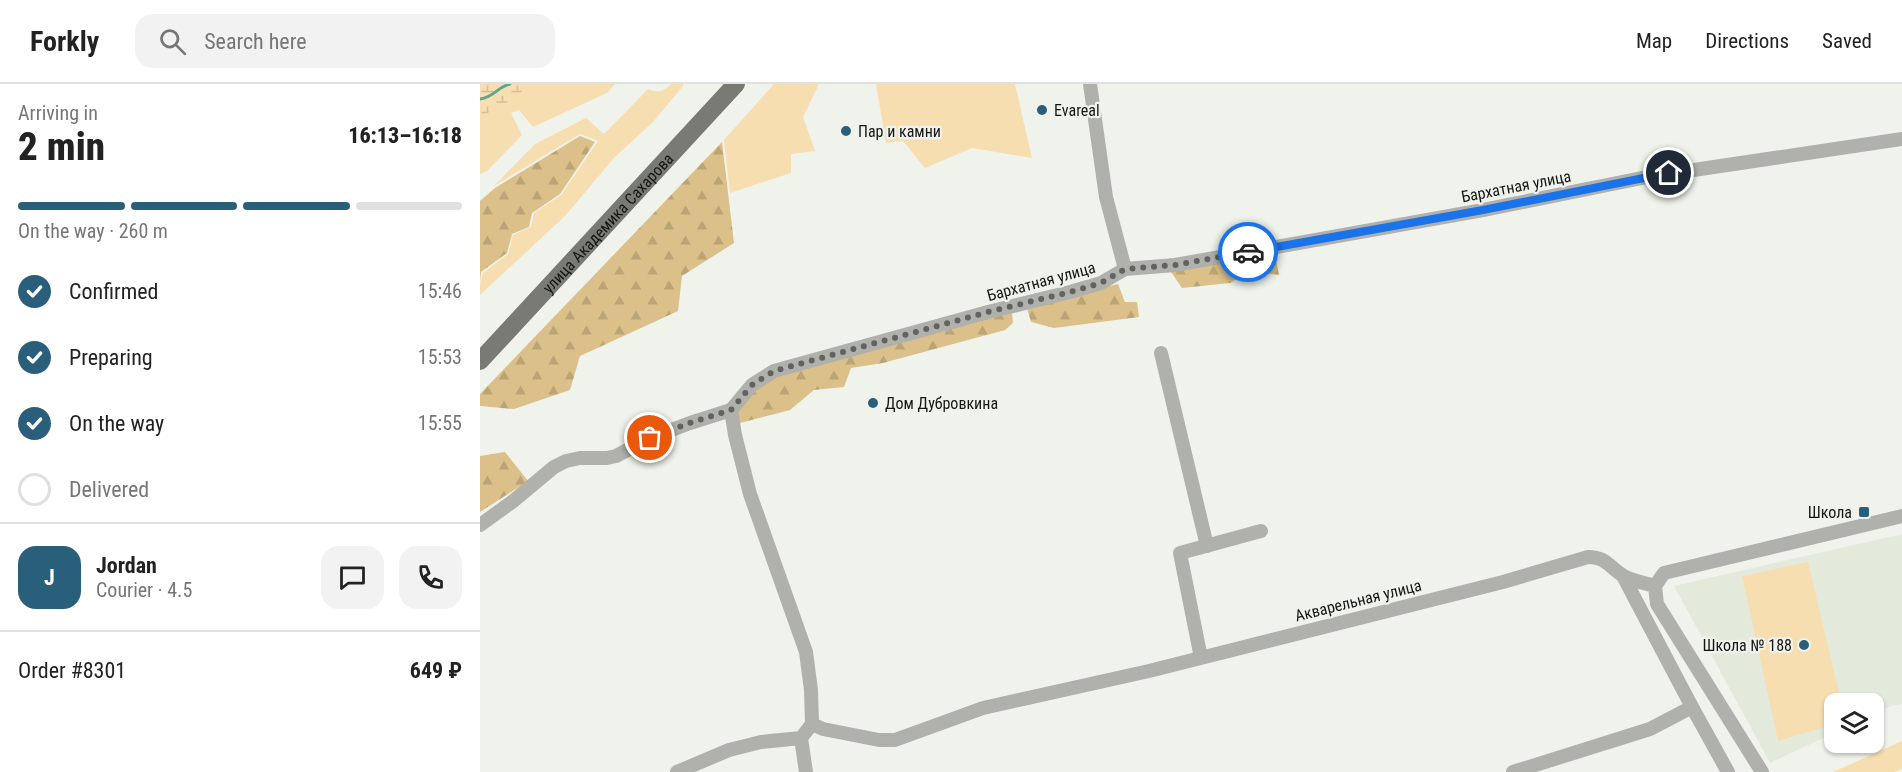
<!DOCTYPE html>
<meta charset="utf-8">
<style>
body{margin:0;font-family:"Roboto Condensed",sans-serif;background:#f2f2f2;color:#222;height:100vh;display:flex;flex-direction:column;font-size:22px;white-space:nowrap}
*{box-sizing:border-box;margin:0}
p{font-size:20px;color:#767676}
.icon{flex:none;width:33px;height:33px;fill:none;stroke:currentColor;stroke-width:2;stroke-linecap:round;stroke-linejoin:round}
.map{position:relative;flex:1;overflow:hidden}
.side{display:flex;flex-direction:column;background:#fff;width:480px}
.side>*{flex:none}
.fabs{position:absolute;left:1344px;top:609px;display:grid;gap:12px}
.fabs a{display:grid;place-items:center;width:60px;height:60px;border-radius:12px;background:#fff;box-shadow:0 2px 4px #0004;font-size:30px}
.pin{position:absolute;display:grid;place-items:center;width:51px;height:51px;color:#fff;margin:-26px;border:3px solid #fff;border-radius:50%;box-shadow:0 2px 6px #0007}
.courier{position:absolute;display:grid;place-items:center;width:60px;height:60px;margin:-30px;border:4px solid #1a73e8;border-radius:50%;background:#fff;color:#222;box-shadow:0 2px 8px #0007}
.overview em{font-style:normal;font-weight:800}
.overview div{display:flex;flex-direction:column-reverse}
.overview{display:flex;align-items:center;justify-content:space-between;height:102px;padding:0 18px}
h1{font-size:39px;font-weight:800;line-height:45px}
.bar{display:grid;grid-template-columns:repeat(4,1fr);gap:9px 6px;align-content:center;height:72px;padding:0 18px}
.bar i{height:8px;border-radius:4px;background:#e0e0e0}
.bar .on{background:#2a5f7b}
.bar p{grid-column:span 4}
.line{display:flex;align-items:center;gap:15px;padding:0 18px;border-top:2px solid #e0e0e0}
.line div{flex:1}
.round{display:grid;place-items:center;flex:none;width:63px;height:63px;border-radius:18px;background:#f2f2f2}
ol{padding:0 18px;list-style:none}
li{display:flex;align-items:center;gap:18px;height:66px}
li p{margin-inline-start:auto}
li .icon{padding:6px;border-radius:50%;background:#2a5f7b;color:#fff;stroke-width:4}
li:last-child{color:#767676}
li i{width:33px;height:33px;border:3px solid #e0e0e0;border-radius:50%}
header{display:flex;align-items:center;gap:36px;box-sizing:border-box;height:84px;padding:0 30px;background:#fff;border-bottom:2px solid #e0e0e0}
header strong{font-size:28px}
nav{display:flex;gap:33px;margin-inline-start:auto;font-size:21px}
.search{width:420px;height:54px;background:#f2f2f2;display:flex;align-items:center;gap:15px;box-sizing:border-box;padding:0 21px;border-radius:18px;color:#767676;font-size:22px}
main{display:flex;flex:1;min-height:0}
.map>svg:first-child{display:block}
.built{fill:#e3eadb}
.green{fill:#f6deb1}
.forest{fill:url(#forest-firs)}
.wetland{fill:url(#wetland-marsh)}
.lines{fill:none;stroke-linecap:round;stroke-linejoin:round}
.stream{stroke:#62a58e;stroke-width:3}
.minor{stroke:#b0b0ad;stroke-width:14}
.major{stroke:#7a7a74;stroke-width:18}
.done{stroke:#626360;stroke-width:6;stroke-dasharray:0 10.8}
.route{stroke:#1a73e8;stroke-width:8}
.poi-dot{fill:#2a5f7b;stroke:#f0f3ec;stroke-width:2}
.labels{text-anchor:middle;stroke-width:4.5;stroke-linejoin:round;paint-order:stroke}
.poi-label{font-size:16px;fill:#151614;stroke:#f0f3ec;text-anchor:start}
.street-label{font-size:16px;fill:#151614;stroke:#f0f3ec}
</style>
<header>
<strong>Forkly</strong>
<div class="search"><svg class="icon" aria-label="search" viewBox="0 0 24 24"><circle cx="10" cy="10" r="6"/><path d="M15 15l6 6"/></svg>Search here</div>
<nav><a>Map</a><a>Directions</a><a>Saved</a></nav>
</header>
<main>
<section class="side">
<div class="overview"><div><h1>2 min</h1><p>Arriving in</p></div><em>16:13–16:18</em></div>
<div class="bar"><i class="on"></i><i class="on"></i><i class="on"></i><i></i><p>On the way · 260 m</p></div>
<ol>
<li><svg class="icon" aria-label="check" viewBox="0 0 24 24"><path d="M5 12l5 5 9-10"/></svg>Confirmed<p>15:46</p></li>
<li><svg class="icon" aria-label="check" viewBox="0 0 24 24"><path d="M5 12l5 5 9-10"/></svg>Preparing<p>15:53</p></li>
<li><svg class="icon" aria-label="check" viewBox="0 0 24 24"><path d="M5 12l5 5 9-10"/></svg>On the way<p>15:55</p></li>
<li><i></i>Delivered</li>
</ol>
<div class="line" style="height:108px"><b class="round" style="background:#2a5f7b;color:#fff">J</b><div><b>Jordan</b><p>Courier · 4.5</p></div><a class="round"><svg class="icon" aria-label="chat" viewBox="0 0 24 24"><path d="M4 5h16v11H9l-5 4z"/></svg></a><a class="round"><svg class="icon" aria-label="phone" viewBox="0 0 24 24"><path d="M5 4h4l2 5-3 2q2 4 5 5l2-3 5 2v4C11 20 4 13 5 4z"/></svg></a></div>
<div class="line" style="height:78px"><div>Order #8301</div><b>649 ₽</b></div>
</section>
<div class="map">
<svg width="1422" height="688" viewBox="0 0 1422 688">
<defs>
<pattern id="forest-firs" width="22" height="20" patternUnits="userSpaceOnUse" patternTransform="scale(1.5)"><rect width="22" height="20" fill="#dbc089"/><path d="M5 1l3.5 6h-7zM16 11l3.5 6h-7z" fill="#bba475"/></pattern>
<pattern id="wetland-marsh" width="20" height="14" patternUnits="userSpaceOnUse" patternTransform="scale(1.5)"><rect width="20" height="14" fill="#f6deb1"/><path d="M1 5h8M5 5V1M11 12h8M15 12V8" fill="none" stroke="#d2be97"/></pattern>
</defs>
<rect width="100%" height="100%" fill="#f0f3ec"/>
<!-- built -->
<path class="built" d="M1422 450V620L1411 622 1394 630V620H1354V649L1290 679 1194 502Z"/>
<!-- green -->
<path class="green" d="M0 0H135L127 9 53 43 39 26 31 29 42 51 7 87 0 90Z
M191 0H203V2L173 38 134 74 85 132 0 211V200L3 189 28 170 33 151 51 143 54 129 81 111 118 57 100 50 14 102 55 60 106 34 124 50 168 5C178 9 183 8 191 0Z
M294 0H339L323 33 335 67 311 70V89L250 109 244 56Z
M396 0H535L552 74 492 64 445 84 423 57 406 59Z
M1328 478 1361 617 1360 619 1354 620V631L1349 642 1298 657 1262 492Z
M1422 657V685L1415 688H1353Z"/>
<!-- forest -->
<path class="forest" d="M100 52 115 58 80 110 52 129 49 143 32 150 27 169 1 188 0 198V117L15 104Z
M242 58 254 159 202 192 198 227 100 272 90 306 34 325 0 322V310Z
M794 166 799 191 769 187 750 199 702 204 691 188Z
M638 200 645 218H657L659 233 574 244 551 238 546 221Z
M532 228 533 239 525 246 403 279 371 284 364 303 334 306 310 326 256 340V325L280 299 299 288Z
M25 368 48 397 0 428V372Z"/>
<!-- wetland -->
<path class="wetland" d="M0 0H50L33 15 0 33Z"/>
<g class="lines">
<!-- stream -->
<path class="stream" d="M0 15C15 13 17 3 30 0"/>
<!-- minor -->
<path class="minor" d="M610 0 626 113 645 185
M681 269 727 462
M251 326 255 351 270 410 326 568 331 606 332 640 321 654 326 688
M0 441 32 418 74 383 86 377 100 374H127L136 372 170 354 210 339 251 326 272 301 294 287 508 228 590 208 621 199 645 185 695 181 1003 126 1167 93 1422 55
M1143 492 1212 623 1248 688
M1175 502 1184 489 1422 432
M1175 502 1177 520 1282 688
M721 574 700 469 781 447
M332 640 343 645 399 656H415L503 624 669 587 1023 498 1108 473C1126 473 1128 482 1142 491 1151 497 1165 499 1175 502
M197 688 249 666 281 658 321 654
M1033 688 1170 645 1212 623"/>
<!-- major -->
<path class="major" id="s1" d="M0 277 256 0"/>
</g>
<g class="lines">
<!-- done -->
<path class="done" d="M170 354 210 339 251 326 272 301 294 287 508 228 590 208 621 199 645 185 695 181 768 168"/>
<!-- route -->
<path class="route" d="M768 168 1003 126 1189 89"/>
</g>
<!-- markers -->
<g class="poi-dot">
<circle cx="562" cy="26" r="6"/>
<circle cx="366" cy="47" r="6"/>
<circle cx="393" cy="319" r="6"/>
<rect x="1378" y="422" width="12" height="12" rx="3"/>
<circle cx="1324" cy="561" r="6"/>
</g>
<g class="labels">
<!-- poi labels -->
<g class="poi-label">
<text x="574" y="32">Evareal</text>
<text x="378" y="53">Пар и камни</text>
<text x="405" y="325">Дом Дубровкина</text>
<text x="1372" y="434" text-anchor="end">Школа</text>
<text x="1312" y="567" text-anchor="end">Школа № 188</text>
</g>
<!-- street labels -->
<g class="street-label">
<text transform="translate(1036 102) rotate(-11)" y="6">Бархатная улица</text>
<text dy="6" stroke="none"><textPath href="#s1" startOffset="188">улица Академика Сахарова</textPath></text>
<text transform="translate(561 197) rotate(-15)" y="6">Бархатная улица</text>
<text transform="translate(878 516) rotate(-14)" y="6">Акварельная улица</text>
</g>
</g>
</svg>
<div class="fabs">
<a><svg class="icon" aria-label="layers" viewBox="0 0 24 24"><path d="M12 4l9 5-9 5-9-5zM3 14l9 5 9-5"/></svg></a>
</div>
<div class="pin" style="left:170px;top:354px;background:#ea580c"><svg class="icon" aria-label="bag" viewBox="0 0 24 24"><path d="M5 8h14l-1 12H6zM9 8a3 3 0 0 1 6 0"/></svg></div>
<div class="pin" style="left:1189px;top:89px;background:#1f2937"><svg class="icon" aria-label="home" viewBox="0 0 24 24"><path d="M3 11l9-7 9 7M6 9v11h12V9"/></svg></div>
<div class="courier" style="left:768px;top:168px"><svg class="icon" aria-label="car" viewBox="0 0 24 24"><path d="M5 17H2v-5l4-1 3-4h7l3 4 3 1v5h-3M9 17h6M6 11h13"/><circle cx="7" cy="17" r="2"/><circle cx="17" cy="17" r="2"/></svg></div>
</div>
</main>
